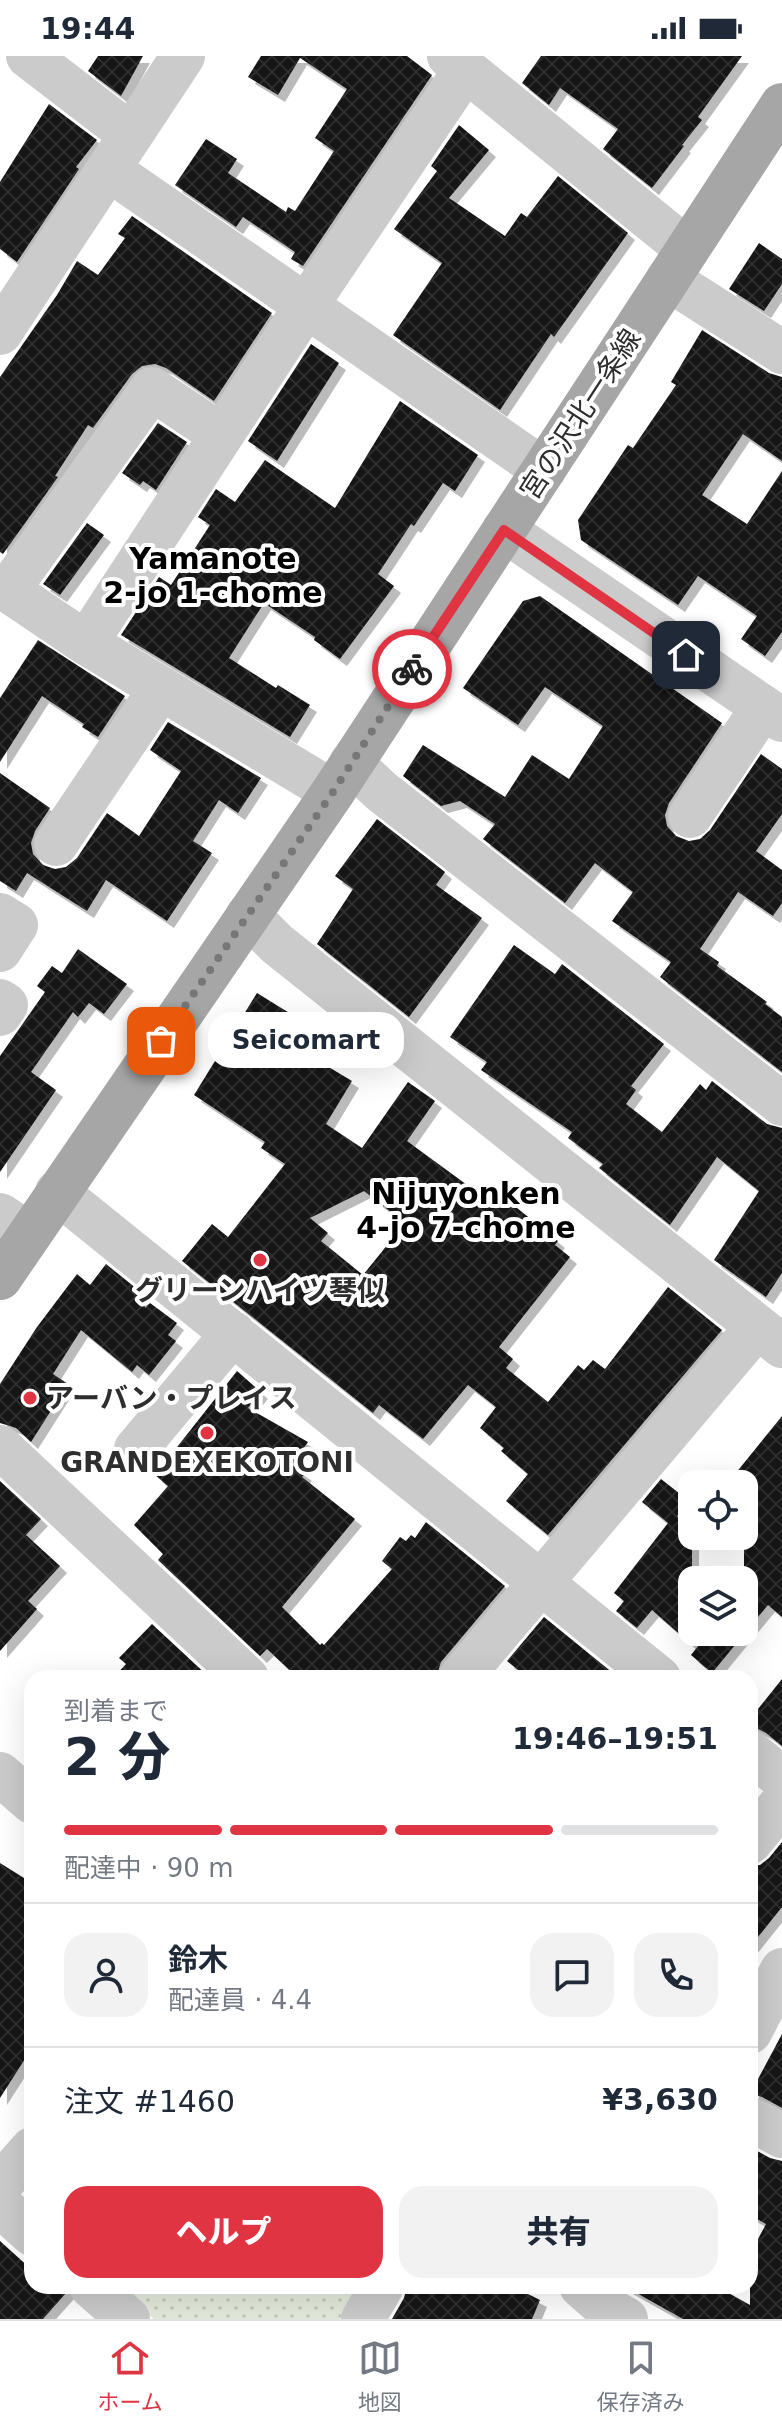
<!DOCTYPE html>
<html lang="ja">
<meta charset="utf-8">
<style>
body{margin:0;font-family:"DejaVu Sans","Noto Sans JP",sans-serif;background:#f2f2f3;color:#1f2937;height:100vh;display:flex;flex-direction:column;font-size:30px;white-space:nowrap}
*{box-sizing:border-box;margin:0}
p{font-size:26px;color:#747a83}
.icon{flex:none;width:44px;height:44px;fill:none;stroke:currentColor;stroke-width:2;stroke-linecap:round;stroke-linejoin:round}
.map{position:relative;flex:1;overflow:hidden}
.panel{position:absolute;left:24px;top:1614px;width:734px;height:624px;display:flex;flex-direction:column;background:#fff;border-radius:24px;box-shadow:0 8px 32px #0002}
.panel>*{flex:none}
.buttons{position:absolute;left:678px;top:1414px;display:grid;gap:16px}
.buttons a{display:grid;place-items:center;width:80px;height:80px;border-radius:16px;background:#fff;box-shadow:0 8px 32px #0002;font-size:40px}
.pin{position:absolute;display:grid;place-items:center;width:68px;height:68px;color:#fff;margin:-34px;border-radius:16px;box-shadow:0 4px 12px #0006}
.courier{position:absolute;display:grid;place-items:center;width:80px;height:80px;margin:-40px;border:6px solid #e13442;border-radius:50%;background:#fff;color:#222;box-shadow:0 2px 10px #0007}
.bubble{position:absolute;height:56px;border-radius:24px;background:#fff;box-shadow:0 8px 32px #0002;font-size:26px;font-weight:800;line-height:56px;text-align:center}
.head em{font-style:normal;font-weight:800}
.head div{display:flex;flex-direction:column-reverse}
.head{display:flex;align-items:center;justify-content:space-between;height:136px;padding:0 40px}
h1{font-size:52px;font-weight:800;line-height:60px}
.bar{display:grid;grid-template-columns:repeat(4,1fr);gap:12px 8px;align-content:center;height:96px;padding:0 40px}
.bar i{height:10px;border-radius:6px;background:#e0e1e3}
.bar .current{background:#e13442}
.bar p{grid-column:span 4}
.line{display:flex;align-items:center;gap:20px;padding:0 40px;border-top:2px solid #e0e1e3}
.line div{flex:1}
.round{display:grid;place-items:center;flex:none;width:84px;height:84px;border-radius:24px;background:#f2f2f3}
.primary-button{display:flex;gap:16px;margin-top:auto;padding:16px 40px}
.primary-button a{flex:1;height:92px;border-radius:24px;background:#e13442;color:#fff;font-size:32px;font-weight:800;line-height:92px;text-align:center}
.primary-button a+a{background:#f2f2f3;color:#1f2937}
.status{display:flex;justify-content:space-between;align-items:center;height:56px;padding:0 40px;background:#fff;direction:ltr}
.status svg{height:22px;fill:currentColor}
.tab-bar{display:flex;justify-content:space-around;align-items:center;height:112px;border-top:2px solid #e0e1e3;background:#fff;font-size:22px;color:#747a83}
.tab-bar a{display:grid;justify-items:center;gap:4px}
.tab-bar .current{color:#e13442}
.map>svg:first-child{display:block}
.green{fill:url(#green-dots)}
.building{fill:url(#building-cross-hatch);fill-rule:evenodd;filter:url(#shadow)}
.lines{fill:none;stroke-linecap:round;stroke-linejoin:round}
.minor{stroke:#cbcbcb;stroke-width:44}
.major{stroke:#a6a6a6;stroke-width:44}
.done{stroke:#777;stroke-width:8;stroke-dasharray:0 14.4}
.route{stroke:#e13442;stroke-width:10}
.poi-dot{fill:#e13442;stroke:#fff;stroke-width:3}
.labels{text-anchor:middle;stroke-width:8;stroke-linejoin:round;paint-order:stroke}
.street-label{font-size:28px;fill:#2e2e2e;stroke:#fff}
.poi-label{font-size:28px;font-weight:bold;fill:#2e2e2e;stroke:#fff}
.neighbourhood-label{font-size:30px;font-weight:bold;fill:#000;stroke:#fff}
</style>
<div class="status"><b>19:44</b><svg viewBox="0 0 49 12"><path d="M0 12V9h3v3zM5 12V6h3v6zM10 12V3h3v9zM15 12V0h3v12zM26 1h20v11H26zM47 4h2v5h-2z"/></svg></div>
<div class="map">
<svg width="782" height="2263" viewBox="0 0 782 2263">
<defs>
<pattern id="green-dots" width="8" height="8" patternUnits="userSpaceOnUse" patternTransform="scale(2)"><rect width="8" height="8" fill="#e4ebdc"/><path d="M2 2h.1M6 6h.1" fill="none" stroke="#c4cabd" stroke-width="1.8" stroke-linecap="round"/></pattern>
<pattern id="building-cross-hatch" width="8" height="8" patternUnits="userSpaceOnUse" patternTransform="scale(2)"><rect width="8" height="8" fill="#151515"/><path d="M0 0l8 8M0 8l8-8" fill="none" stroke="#2f2f2f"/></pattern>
<filter id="shadow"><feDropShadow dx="7" dy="7" stdDeviation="0" flood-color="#0004"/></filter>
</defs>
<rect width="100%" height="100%" fill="#fff"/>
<!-- green -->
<path class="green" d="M117 2230H359L340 2263H154Z"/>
<!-- building -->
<path class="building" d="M98 0H143L121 40 88 15Z
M261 0H407L432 19 303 210 291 203 295 196 243 161 236 171 175 129 206 83 237 103 228 117 286 156 288 151 295 155 334 95 315 82 347 33 300 2 278 39 248 21Z
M541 0H742L698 61 702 64 682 89 684 90 652 132 603 93 618 73 560 32 549 49 522 27Z
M49 48 97 84 76 111 79 113 17 206 0 193V126Z
M459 69 489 94 449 142 505 180 521 157 527 161 558 120 628 177 554 281 551 278 500 354 393 279 442 207 394 173 437 115 431 110Z
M132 160 272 257 214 345 166 312 155 308 142 310 132 318 93 372 88 369 55 420 58 421 3 498 0 496V321L57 239 77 205 98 219 125 182 118 178Z
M759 187 782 203V228L764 255 729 233Z
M702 274 769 317 782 321V405L743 378 702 439 747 468 782 415V576L765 600 741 583 757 560 698 520 678 549 581 484 578 464 628 389 633 392 676 329 671 326Z
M311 288 339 307 277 405 248 385Z
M400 345 478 399 455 435 443 427 414 470 411 468 378 518 394 530 340 603 314 584 315 581 264 547 229 602 276 632 278 629 310 649 290 681 121 579 159 521 171 529 210 469 198 461 216 433 235 446 265 404 335 452Z
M158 367 187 386 156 434 143 425 140 429 122 417Z
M87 467 104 479 60 539 43 528Z
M540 540 722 667 669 747 665 759 667 770 676 780 689 785 700 783 710 774 761 698 782 713V758L756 795 782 814V847L773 860 738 836 700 893 719 906 717 910 767 946 765 948 782 961V1016L660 921 671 906 612 865 633 836 595 807 565 847 483 783 495 768 460 745 441 750 403 720 423 689 505 741 532 699 569 723 603 670 545 631 518 669 463 632 523 545Z
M38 584 125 640 98 681 82 671 84 668 42 640 0 706V642Z
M168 666 261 722 238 757 219 744 193 785 212 797 167 865 106 824 87 855 27 817 16 835 0 825V717L50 752 35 775 31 787 33 798 43 809 55 813 66 811 77 802 107 757 139 780 181 715 150 694Z
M377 763 445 816 436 829 482 862 409 961 317 888 353 833 335 820Z
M514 889 555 918 562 908 664 988 631 1030 636 1034 626 1048 662 1076 700 1028 706 1034 712 1025 767 1068 782 1072V1217L766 1241 714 1204 759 1135 717 1101 670 1169 599 1112 603 1108 568 1082 572 1076 481 1014 487 1006 450 981Z
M78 893 127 928 104 958 89 947 78 961 73 956 31 1016 56 1034 0 1116V1000L45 936 37 930 52 910 62 917Z
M257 937 330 982 317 1004 352 1025 326 1068 362 1092 408 1026 435 1045 407 1085 489 1145 496 1135 558 1185 555 1189 570 1201 499 1291 513 1303 506 1312 548 1346 578 1309 584 1314 593 1304 605 1313 668 1231 722 1274 548 1479 506 1445 528 1418 501 1395 504 1392 480 1372 496 1351 468 1329 423 1383 379 1349 373 1357 182 1205 212 1168 228 1181 285 1108 261 1092 265 1086 194 1039ZM364 1135 405 1167 363 1219 321 1185 328 1177 310 1162Z
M106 1208 142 1237 145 1252 150 1247 177 1267 168 1279 176 1285 149 1319 137 1309 132 1316 81 1274 53 1318 68 1328 31 1386 16 1372 0 1367V1328L37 1271 77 1218 90 1229Z
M237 1315 261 1336 248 1352 308 1386 292 1409 305 1418 302 1421 355 1463 282 1551 320 1589 322 1587 324 1589 392 1513 382 1505 400 1481 406 1485 411 1479 415 1482 426 1466 505 1530 441 1606 436 1622H298L267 1593 260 1600 158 1504 163 1498 134 1469 168 1430 155 1419Z
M782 1360V1561L768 1549 712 1617 691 1599 709 1576H744V1532L748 1527 744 1524V1428H727Z
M661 1423 689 1445 677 1460 692 1472V1589L652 1554 637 1572 616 1555 624 1545 614 1537 668 1467 642 1446Z
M0 1425 41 1463 26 1479 60 1510 28 1545 37 1553 0 1595Z
M544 1561 619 1622H528L507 1605Z
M152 1568 210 1622H113L126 1608 119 1602Z
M782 1623V1690L766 1677 750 1669V1663Z
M782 1786V1851L750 1891V1810L760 1809 769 1802Z
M0 1807 32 1827V1992L0 2042Z
M782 1978V2052L762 2041 750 2038Z
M750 2091 770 2102 782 2105V2263H683L624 2230H716L750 2249V2198L766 2168 750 2159Z
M0 2185 32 2214V2230H67V2236L43 2263H0Z
M407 2230H512L540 2244 532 2263H392L404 2242Z"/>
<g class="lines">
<!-- minor -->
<path class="minor" d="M28 0 131 79
M449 0 687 193
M108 113 544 414
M668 223 782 296
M0 277 183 0
M504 474 782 664
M0 529 86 587 333 736
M8 534 152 333 221 379
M86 587 306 250 466 13
M351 707 381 735 782 1048
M690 760 763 651
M56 788 161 632
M0 859 16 869 0 894
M248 859 277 888 782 1290
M0 945 6 949 0 958
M57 1136 659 1622
M0 1159 29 1178
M0 1391 247 1622
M136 1393 233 1277
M460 1622 757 1271
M750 1696 782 1722
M0 1718 32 1746
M750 1786 782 1747
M750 1976 782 1914
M750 2063 782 2080
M0 2129 32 2093
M0 2149 32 2178
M91 2230 128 2263
M581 2230 605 2251 626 2263
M363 2263 382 2230"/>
<!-- major -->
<path class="major" d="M0 1222 333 736 782 49"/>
</g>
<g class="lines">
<!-- done -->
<path class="done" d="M161 985 333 736 412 613"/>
<!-- route -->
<path class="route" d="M412 613 504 474 686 599"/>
</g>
<!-- markers -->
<g class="poi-dot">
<circle cx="260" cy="1204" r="8"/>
<circle cx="30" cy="1342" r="8"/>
<circle cx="207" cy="1377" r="8"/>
</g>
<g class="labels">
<!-- street labels -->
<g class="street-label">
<text transform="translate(580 358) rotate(-57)" y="10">宮の沢北一条線</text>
</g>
<!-- poi labels -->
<g class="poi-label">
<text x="260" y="1244">グリーンハイツ琴似</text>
<text x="46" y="1352" text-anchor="start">アーバン・プレイス</text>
<text x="207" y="1416">GRANDEXEKOTONI</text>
</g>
<!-- neighbourhood labels -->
<g class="neighbourhood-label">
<text x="213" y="513">Yamanote<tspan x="213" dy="34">2-jo 1-chome</tspan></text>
<text x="466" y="1148">Nijuyonken<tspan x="466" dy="34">4-jo 7-chome</tspan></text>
</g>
</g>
</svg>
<div class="buttons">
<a><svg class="icon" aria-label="locate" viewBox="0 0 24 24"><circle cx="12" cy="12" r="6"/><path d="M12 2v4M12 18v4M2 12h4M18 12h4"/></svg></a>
<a><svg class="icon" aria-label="layers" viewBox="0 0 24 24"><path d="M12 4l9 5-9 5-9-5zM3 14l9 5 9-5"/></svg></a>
</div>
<div class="pin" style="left:161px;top:985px;background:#ea580c"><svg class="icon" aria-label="bag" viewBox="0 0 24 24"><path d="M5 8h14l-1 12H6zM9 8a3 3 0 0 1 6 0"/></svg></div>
<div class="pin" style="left:686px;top:599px;background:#1f2937"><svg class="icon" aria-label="home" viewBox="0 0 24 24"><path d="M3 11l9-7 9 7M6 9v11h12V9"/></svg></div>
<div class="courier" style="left:412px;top:613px"><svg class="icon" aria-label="bike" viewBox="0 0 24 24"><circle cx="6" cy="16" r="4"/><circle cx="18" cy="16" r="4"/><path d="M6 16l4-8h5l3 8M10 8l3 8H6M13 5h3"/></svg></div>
<div class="bubble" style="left:208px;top:956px;width:196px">Seicomart</div>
<section class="panel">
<div class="head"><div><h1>2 分</h1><p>到着まで</p></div><em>19:46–19:51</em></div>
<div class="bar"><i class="current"></i><i class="current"></i><i class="current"></i><i></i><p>配達中 · 90 m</p></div>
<div class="line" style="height:144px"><a class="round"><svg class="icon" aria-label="person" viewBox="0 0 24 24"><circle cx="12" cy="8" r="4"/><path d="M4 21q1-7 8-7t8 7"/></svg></a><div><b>鈴木</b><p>配達員 · 4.4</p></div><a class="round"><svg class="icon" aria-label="chat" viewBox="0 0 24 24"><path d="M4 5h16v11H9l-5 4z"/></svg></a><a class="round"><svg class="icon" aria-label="phone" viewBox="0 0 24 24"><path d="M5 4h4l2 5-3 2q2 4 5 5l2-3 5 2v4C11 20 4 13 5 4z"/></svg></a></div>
<div class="line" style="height:104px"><div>注文 #1460</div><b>¥3,630</b></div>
<div class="primary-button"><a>ヘルプ</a><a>共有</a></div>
</section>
</div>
<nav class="tab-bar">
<a class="current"><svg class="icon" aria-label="home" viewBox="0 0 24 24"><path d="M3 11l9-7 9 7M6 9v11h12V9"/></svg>ホーム</a>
<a><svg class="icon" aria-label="map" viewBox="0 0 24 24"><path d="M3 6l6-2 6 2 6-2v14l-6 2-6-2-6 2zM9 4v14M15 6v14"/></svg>地図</a>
<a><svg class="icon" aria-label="saved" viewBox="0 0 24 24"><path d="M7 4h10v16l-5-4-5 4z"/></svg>保存済み</a>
</nav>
